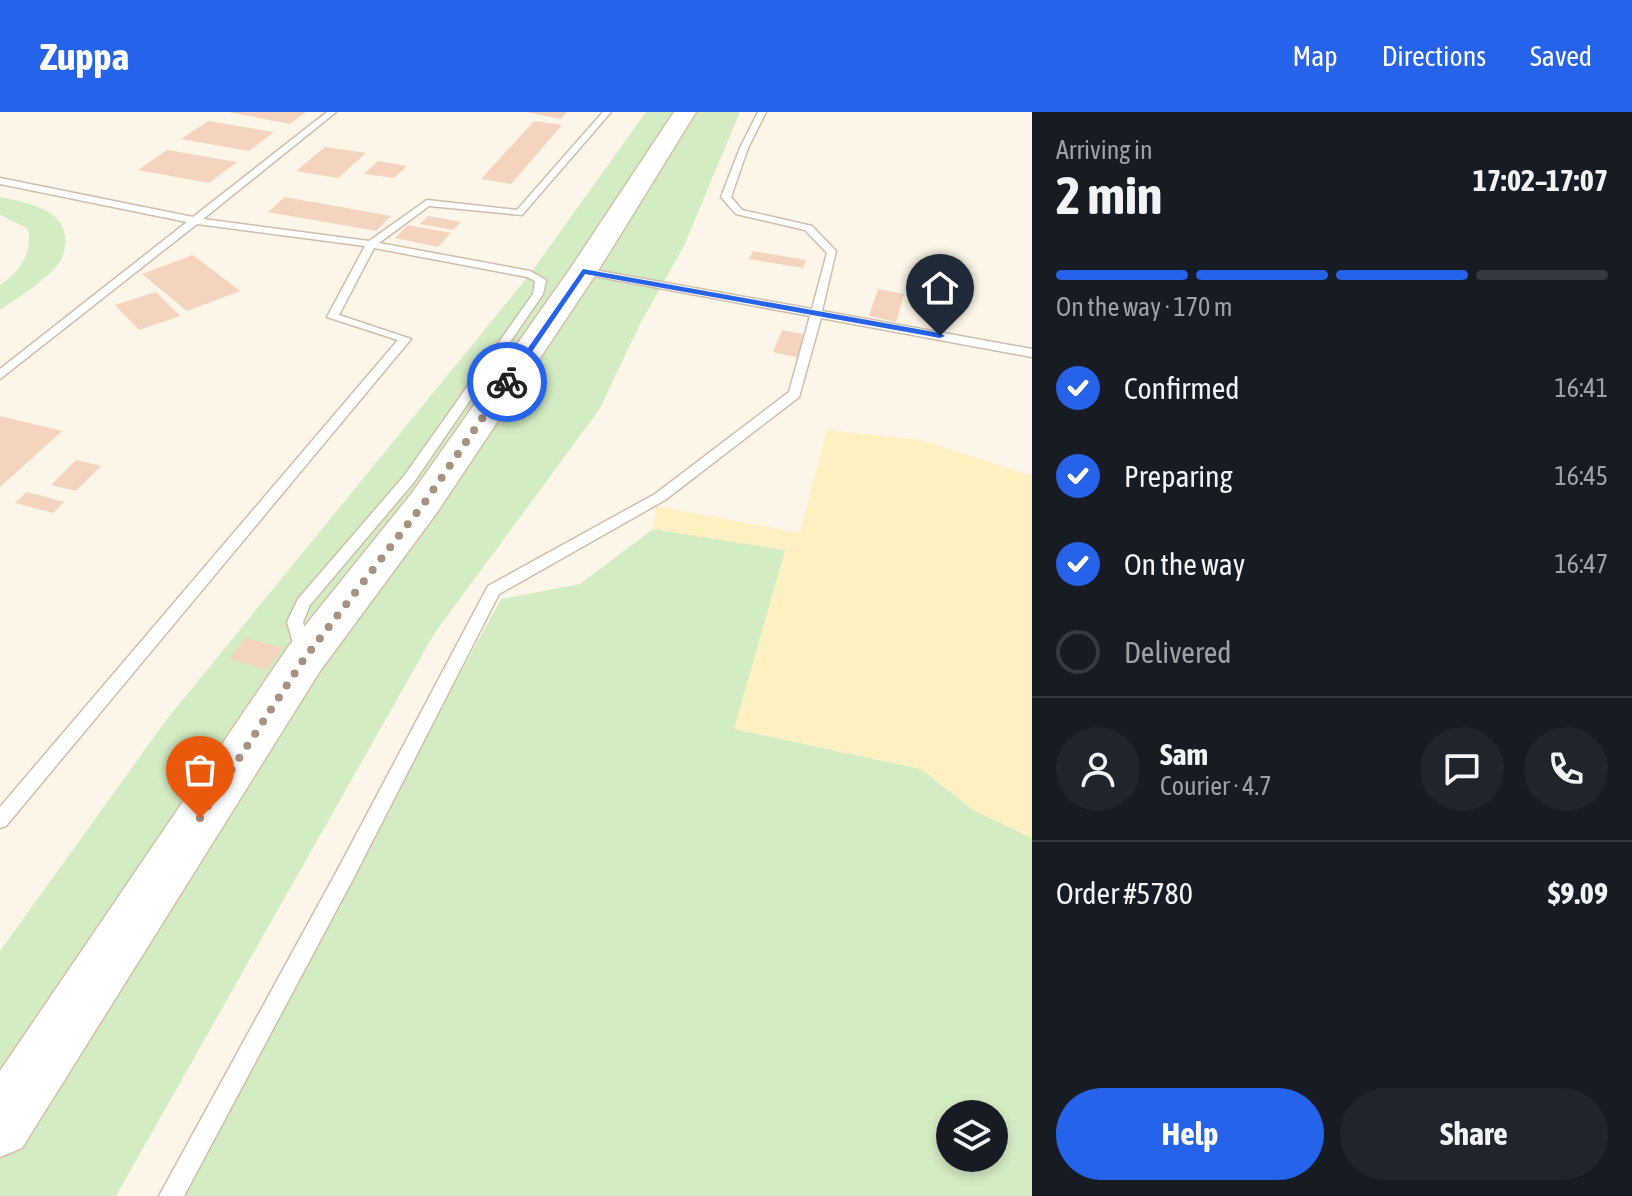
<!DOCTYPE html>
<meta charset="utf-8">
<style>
body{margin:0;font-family:"Asap Condensed",sans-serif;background:#20242c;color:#f1f3f6;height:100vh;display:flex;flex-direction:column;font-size:30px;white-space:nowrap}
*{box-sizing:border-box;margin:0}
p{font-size:26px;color:#9ea1a6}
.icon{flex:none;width:44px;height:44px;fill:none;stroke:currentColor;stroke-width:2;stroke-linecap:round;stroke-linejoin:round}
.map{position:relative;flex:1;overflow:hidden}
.panel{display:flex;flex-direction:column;background:#171b24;width:600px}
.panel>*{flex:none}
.tools{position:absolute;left:936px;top:988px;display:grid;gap:16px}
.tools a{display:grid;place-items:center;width:72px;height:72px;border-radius:50%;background:#171b24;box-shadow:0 4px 12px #0003;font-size:40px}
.pin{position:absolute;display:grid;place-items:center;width:68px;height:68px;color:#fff;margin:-82px -34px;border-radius:50% 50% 50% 0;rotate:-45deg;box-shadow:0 0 8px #0007}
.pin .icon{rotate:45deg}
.courier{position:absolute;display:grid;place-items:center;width:80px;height:80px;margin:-40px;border:6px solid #2563eb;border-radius:50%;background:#fff;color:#222;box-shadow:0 2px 10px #0007}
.headline em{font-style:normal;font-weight:700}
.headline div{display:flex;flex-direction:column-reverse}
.headline{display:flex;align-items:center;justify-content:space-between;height:136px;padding:0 24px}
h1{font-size:52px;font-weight:700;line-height:60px}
.bar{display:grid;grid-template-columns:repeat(4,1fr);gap:12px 8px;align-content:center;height:96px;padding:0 24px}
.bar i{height:10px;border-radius:6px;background:#363941}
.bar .selected{background:#2563eb}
.bar p{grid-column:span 4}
.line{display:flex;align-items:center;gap:20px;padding:0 24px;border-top:2px solid #363941}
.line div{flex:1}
.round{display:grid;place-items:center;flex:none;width:84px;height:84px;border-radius:42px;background:#20242c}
ol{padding:0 24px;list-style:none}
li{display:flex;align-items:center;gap:24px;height:88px}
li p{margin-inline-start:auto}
li .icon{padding:8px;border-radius:50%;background:#2563eb;color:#fff;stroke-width:4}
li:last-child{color:#9ea1a6}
li i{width:44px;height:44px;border:4px solid #363941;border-radius:50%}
.primary-button{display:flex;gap:16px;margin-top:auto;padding:16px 24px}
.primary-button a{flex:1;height:92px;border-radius:48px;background:#2563eb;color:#fff;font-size:32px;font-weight:700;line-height:92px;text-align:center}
.primary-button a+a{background:#20242c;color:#f1f3f6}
header{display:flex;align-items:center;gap:48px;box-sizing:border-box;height:112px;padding:0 40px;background:#2563eb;color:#fff}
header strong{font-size:38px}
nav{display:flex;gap:44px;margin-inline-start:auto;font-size:28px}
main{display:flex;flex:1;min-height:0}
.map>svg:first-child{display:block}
.green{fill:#d4ecc4;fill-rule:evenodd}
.sand{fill:#fdf1c1}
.building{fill:#f4d4be}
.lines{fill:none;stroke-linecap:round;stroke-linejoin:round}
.lane-casing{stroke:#d0bdac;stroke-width:3}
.secondary-casing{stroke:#d5bfac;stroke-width:3}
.lane{fill:#fff;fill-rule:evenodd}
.secondary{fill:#fff;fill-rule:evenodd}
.route{fill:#2563eb}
.done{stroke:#a79181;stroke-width:8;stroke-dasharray:0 14.4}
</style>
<header>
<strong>Zuppa</strong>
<nav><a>Map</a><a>Directions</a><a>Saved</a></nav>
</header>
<main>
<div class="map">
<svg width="1032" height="1084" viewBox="0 0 1032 1084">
<rect width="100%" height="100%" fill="#fdf5e7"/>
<!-- green -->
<path class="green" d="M646 0H740L684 134 641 210 599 298 434 522 116 1084H0V839L167 607 530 162Z
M0 85C28 91 70 97 65 135 64 145 58 154 50 161 36 175 17 186 0 198V173C19 160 33 142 28 117L0 103Z
M653 417 792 439 735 617 921 657 973 698 1032 726V1084H174L501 487 580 472ZM950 1002H994V1046H950Z"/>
<!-- sand -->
<path class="sand" d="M827 318 921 328 1032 364V726L973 698 921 657 734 617 785 438 653 417 656 394 800 421Z"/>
<!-- building -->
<path class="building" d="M229 0H306L290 12Z
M527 0H567L561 7Z
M208 9 274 20 249 39 181 27Z
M534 9 562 13 511 72 481 67Z
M325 35 366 41 338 66 296 59Z
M167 38 237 50 209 71 138 58Z
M378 49 407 54 394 66 364 62Z
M285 85 391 104 376 119 268 100Z
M428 104 461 110 453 118 420 112Z
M408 113 451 121 438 135 395 126Z
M753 139 806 148 803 156 749 147Z
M193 143 240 179 187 199 142 162Z
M878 177 904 182 896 210 869 204Z
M156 180 180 204 139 218 115 193Z
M782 218 809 223 800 246 773 240Z
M0 304 62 319 0 375Z
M76 348 101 354 76 379 51 373Z
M27 380 64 390 53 401 15 391Z
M246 526 282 536 267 558 230 547Z"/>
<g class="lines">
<!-- lane casing -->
<g class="lane-casing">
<path id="lane" d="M327 0H336L203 107 369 129 427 88 517 98 603 0H611L522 103 429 94 379 131 530 159 546 168 543 182 414 370 310 493 303 510 311 541 309 545H297L287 510 298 487 404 364 533 182 535 169 527 165 374 136 339 203 411 227 6 714 0 716V695L398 228 327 205 365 134 197 112 0 267V257L187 110 0 72V66L193 105Z
M758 0H766L748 36 731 85 742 98 812 114 836 139 822 199 1032 237V245L821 206 799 285 665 388 499 482 352 769 184 1084H159L338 757 488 474 655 382 789 280 810 204 583 162 578 159 583 156 812 197 827 141 805 118 736 102 721 85 740 36Z"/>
</g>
<!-- secondary casing -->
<g class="secondary-casing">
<path id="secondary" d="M674 0H696L598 159 438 399 320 559 22 1036 0 1045V959L288 535 412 381 570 157Z"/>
</g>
<!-- lane -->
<use href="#lane" class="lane"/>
<!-- secondary -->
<use href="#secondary" class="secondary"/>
</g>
<!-- route -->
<path class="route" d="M583 157 940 221 945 224 940 226 585 162 510 272H503Z"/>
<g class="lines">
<!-- done -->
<path class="done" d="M200 706 304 547 425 390 507 270"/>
</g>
</svg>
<div class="tools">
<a><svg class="icon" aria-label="layers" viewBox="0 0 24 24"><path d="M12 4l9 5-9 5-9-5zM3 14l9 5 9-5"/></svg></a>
</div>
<div class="pin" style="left:200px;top:706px;background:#ea580c"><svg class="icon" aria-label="bag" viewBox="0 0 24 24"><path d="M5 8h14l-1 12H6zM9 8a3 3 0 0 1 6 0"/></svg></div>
<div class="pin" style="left:940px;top:224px;background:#1f2937"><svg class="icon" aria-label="home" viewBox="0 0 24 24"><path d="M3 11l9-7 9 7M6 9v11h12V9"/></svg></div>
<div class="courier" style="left:507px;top:270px"><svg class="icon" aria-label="bike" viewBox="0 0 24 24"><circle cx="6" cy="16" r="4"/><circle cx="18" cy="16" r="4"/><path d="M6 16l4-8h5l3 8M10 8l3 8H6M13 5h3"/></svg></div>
</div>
<section class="panel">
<div class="headline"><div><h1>2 min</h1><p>Arriving in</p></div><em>17:02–17:07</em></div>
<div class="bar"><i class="selected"></i><i class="selected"></i><i class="selected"></i><i></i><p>On the way · 170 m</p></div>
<ol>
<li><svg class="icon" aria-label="check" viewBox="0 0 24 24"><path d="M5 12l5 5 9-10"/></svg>Confirmed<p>16:41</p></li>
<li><svg class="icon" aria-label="check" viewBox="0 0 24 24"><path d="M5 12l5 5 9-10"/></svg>Preparing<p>16:45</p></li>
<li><svg class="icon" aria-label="check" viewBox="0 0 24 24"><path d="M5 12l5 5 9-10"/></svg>On the way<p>16:47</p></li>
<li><i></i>Delivered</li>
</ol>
<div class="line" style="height:144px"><a class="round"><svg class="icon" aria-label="person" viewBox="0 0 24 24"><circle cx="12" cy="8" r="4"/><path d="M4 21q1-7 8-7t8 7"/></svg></a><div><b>Sam</b><p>Courier · 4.7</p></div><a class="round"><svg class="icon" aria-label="chat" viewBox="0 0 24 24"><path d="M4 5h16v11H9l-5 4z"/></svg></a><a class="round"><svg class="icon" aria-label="phone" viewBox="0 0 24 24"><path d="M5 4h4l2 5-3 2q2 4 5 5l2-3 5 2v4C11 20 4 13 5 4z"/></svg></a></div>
<div class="line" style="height:104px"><div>Order #5780</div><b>$9.09</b></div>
<div class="primary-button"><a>Help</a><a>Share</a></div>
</section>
</main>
